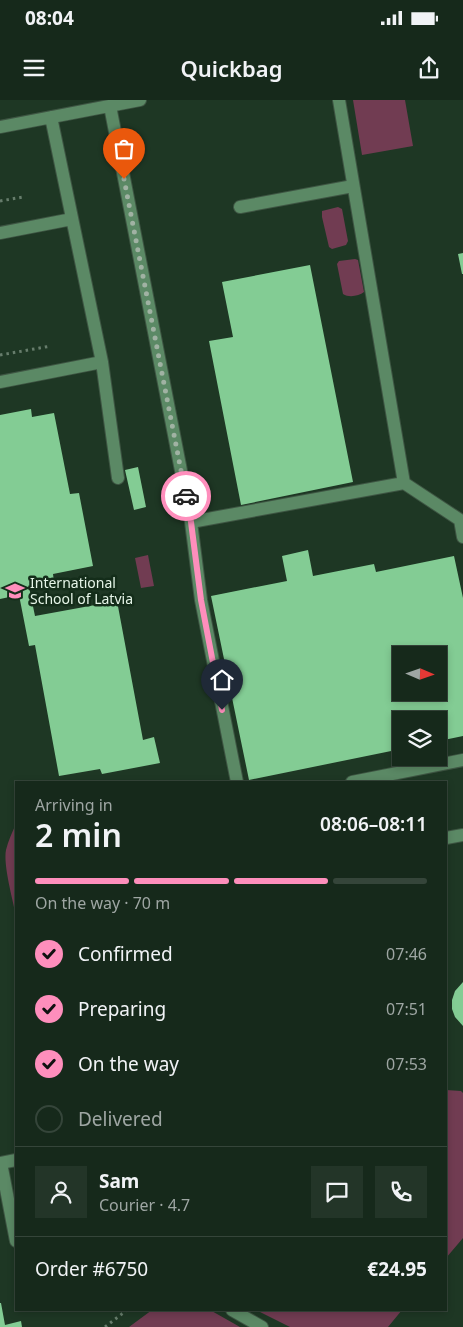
<!DOCTYPE html>
<meta charset="utf-8">
<style>
body{margin:0;font-family:"Noto Sans",sans-serif;background:#233528;color:#f1f3f6;height:100vh;display:flex;flex-direction:column;font-size:19px;white-space:nowrap}
*{box-sizing:border-box;margin:0}
p{font-size:16px;color:#9ea6a3}
.icon{flex:none;width:28px;height:28px;fill:none;stroke:currentColor;stroke-width:2;stroke-linecap:round;stroke-linejoin:round}
.map{position:relative;flex:1;overflow:hidden}
.details{position:absolute;left:15px;top:681px;width:432px;height:530px;display:flex;flex-direction:column;background:#16291b;border-radius:0px;box-shadow:0 2px 8px #0003,0 0 0 1px #35453a}
.details>*{flex:none}
.needle{width:32px;rotate:92deg}
.buttons{position:absolute;left:392px;top:546px;display:grid;gap:10px}
.buttons a{display:grid;place-items:center;width:55px;height:55px;border-radius:0px;background:#16291b;box-shadow:0 2px 8px #0003,0 0 0 1px #35453a;font-size:25px}
.pin{position:absolute;display:grid;place-items:center;width:42px;height:42px;color:#fff;margin:-51px -21px;border-radius:50% 50% 50% 0;rotate:-45deg;box-shadow:0 0 5px #0007}
.pin .icon{rotate:45deg}
.courier{position:absolute;display:grid;place-items:center;width:50px;height:50px;margin:-25px;border:4px solid #fe8ebc;border-radius:50%;background:#fff;color:#222;box-shadow:0 1px 6px #0007}
.summary em{font-style:normal;font-weight:600}
.summary div{display:flex;flex-direction:column-reverse}
.summary{display:flex;align-items:center;justify-content:space-between;height:85px;padding:0 20px}
h1{font-size:32px;font-weight:600;line-height:38px}
.bar{display:grid;grid-template-columns:repeat(4,1fr);gap:8px 5px;align-content:center;height:60px;padding:0 20px}
.bar i{height:6px;border-radius:4px;background:#35453a}
.bar .current{background:#fe8ebc}
.bar p{grid-column:span 4}
.line{display:flex;align-items:center;gap:12px;padding:0 20px;border-top:1px solid #35453a}
.line div{flex:1}
.round{display:grid;place-items:center;flex:none;width:52px;height:52px;border-radius:0px;background:#233528}
ol{padding:0 20px;list-style:none}
li{display:flex;align-items:center;gap:15px;height:55px}
li p{margin-inline-start:auto}
li .icon{padding:5px;border-radius:50%;background:#fe8ebc;color:#111;stroke-width:4}
li:last-child{color:#9ea6a3}
li i{width:28px;height:28px;border:2px solid #35453a;border-radius:50%}
.status{display:flex;justify-content:space-between;align-items:center;height:35px;padding:0 25px;background:#16291b;direction:ltr}
.status svg{height:14px;fill:currentColor}
header{display:flex;justify-content:space-between;align-items:center;height:65px;padding:0 20px;background:#16291b;font-size:22px;font-weight:600}
.map>svg:first-child{display:block}
.green{fill:#713c52}
.building{fill:#83cc94;fill-rule:evenodd}
.lines{fill:none;stroke-linecap:round;stroke-linejoin:round}
.minor-casing{stroke:#3e5543;stroke-width:14}
.path{stroke:#677d6c;stroke-width:3;stroke-dasharray:2.5 4;stroke-linecap:butt}
.minor{stroke:#5b8965;stroke-width:12}
.done{stroke:#a0b2a3;stroke-width:5;stroke-dasharray:0 9}
.route{stroke:#fe8ebc;stroke-width:6}
.labels{text-anchor:middle;stroke-width:5;stroke-linejoin:round;paint-order:stroke}
.poi-label{font-size:14px;fill:#e6f5e8;stroke:#142d1a;text-anchor:start}
</style>
<div class="status"><b>08:04</b><svg viewBox="0 0 49 12"><path d="M0 12V9h3v3zM5 12V6h3v6zM10 12V3h3v9zM15 12V0h3v12zM26 1h20v11H26zM47 4h2v5h-2z"/></svg></div>
<header><svg class="icon" aria-label="menu" viewBox="0 0 24 24"><path d="M4 6h16M4 12h16M4 18h16"/></svg>Quickbag<svg class="icon" aria-label="share" viewBox="0 0 24 24"><path d="M12 15V3M7 8l5-5 5 5M5 13v7h14v-7"/></svg></header>
<div class="map">
<svg width="463" height="1227" viewBox="0 0 463 1227">
<rect width="100%" height="100%" fill="#1e3724"/>
<!-- green -->
<path class="green" d="M353 0H405L413 46 362 55Z
M338 107 342 109 348 141 346 145 332 149 329 147 322 117V111Z
M355 159 358 160 364 192C359 196 349 198 343 194L337 164 339 161Z
M148 455 154 486 141 488 135 458Z
M16 724V816C13 800 3 765 6 750 8 741 12 733 16 724Z
M446 990 461 991 463 993V1138L446 1158Z
M152 1210H210L240 1227H129Z
M256 1210H402L388 1227H290Z"/>
<!-- building -->
<path class="building" d="M463 153V174H462L458 154Z
M310 165 353 382 241 405 209 241 233 237 222 182Z
M31 309 32 317 54 313 70 394 79 393 93 466 53 474 54 482 29 487 35 516 117 501 143 640 154 637 160 663 102 674 100 669 59 676 35 545 29 546 19 495 0 499V315Z
M138 367 146 407 134 410 125 370Z
M308 450 313 476 374 464 376 472 454 456 463 498V636L439 641V620H401V649L249 680 211 496 287 481 282 456ZM401 555H439V592H401Z
M463 882V926L455 917 452 909V900L455 891Z
M0 1203H1L5 1225 21 1221 22 1227H0Z"/>
<g class="lines">
<!-- minor casing -->
<g class="minor-casing">
<path id="minor" d="M110 6 191 422 404 383 339 0
M51 17 102 262 118 378
M0 27 140 0
M240 107 353 86
M0 133 72 119
M0 282 102 262
M404 383 460 420 463 437
M191 422 201 500 237 682
M352 682 463 660
M446 738 463 735
M0 1063 16 1060
M1 1063 16 1141
M232 1210 262 1227"/>
</g>
<!-- path -->
<path class="path" d="M0 101 23 97
M0 255 51 246
M105 1227 127 1210"/>
<!-- minor -->
<use href="#minor" class="minor"/>
</g>
<g class="lines">
<!-- done -->
<path class="done" d="M124 79 186 396"/>
<!-- route -->
<path class="route" d="M186 396 191 422 201 500 222 610"/>
</g>
<!-- icons -->
<defs>
<g id="school-bare" transform="scale(1.5)"><path d="M0-5L7-2L0 1L-7-2ZM-4 1L0 2.5L4 1V4Q0 6-4 4Z" fill="#fe8ebc" stroke="#142d1a" stroke-width="2.5" paint-order="stroke"/></g>
</defs>
<g fill-rule="evenodd">
<use href="#school-bare" x="15" y="491"/>
</g>
<g class="labels">
<!-- poi labels -->
<g class="poi-label">
<text x="30" y="488">International<tspan x="30" dy="16">School of Latvia</tspan></text>
</g>
</g>
</svg>
<div class="buttons">
<a><svg class="needle" viewBox="-14 -14 28 28"><path d="M0-13l5 13h-10z" fill="#e53935"/><path d="M0 13l5-13h-10z" fill="#9ea6a3"/></svg></a>
<a><svg class="icon" aria-label="layers" viewBox="0 0 24 24"><path d="M12 4l9 5-9 5-9-5zM3 14l9 5 9-5"/></svg></a>
</div>
<div class="pin" style="left:124px;top:79px;background:#ea580c"><svg class="icon" aria-label="bag" viewBox="0 0 24 24"><path d="M5 8h14l-1 12H6zM9 8a3 3 0 0 1 6 0"/></svg></div>
<div class="pin" style="left:222px;top:610px;background:#1f2937"><svg class="icon" aria-label="home" viewBox="0 0 24 24"><path d="M3 11l9-7 9 7M6 9v11h12V9"/></svg></div>
<div class="courier" style="left:186px;top:396px"><svg class="icon" aria-label="car" viewBox="0 0 24 24"><path d="M5 17H2v-5l4-1 3-4h7l3 4 3 1v5h-3M9 17h6M6 11h13"/><circle cx="7" cy="17" r="2"/><circle cx="17" cy="17" r="2"/></svg></div>
<section class="details">
<div class="summary"><div><h1>2 min</h1><p>Arriving in</p></div><em>08:06–08:11</em></div>
<div class="bar"><i class="current"></i><i class="current"></i><i class="current"></i><i></i><p>On the way · 70 m</p></div>
<ol>
<li><svg class="icon" aria-label="check" viewBox="0 0 24 24"><path d="M5 12l5 5 9-10"/></svg>Confirmed<p>07:46</p></li>
<li><svg class="icon" aria-label="check" viewBox="0 0 24 24"><path d="M5 12l5 5 9-10"/></svg>Preparing<p>07:51</p></li>
<li><svg class="icon" aria-label="check" viewBox="0 0 24 24"><path d="M5 12l5 5 9-10"/></svg>On the way<p>07:53</p></li>
<li><i></i>Delivered</li>
</ol>
<div class="line" style="height:90px"><a class="round"><svg class="icon" aria-label="person" viewBox="0 0 24 24"><circle cx="12" cy="8" r="4"/><path d="M4 21q1-7 8-7t8 7"/></svg></a><div><b>Sam</b><p>Courier · 4.7</p></div><a class="round"><svg class="icon" aria-label="chat" viewBox="0 0 24 24"><path d="M4 5h16v11H9l-5 4z"/></svg></a><a class="round"><svg class="icon" aria-label="phone" viewBox="0 0 24 24"><path d="M5 4h4l2 5-3 2q2 4 5 5l2-3 5 2v4C11 20 4 13 5 4z"/></svg></a></div>
<div class="line" style="height:65px"><div>Order #6750</div><b>€24.95</b></div>
</section>
</div>
